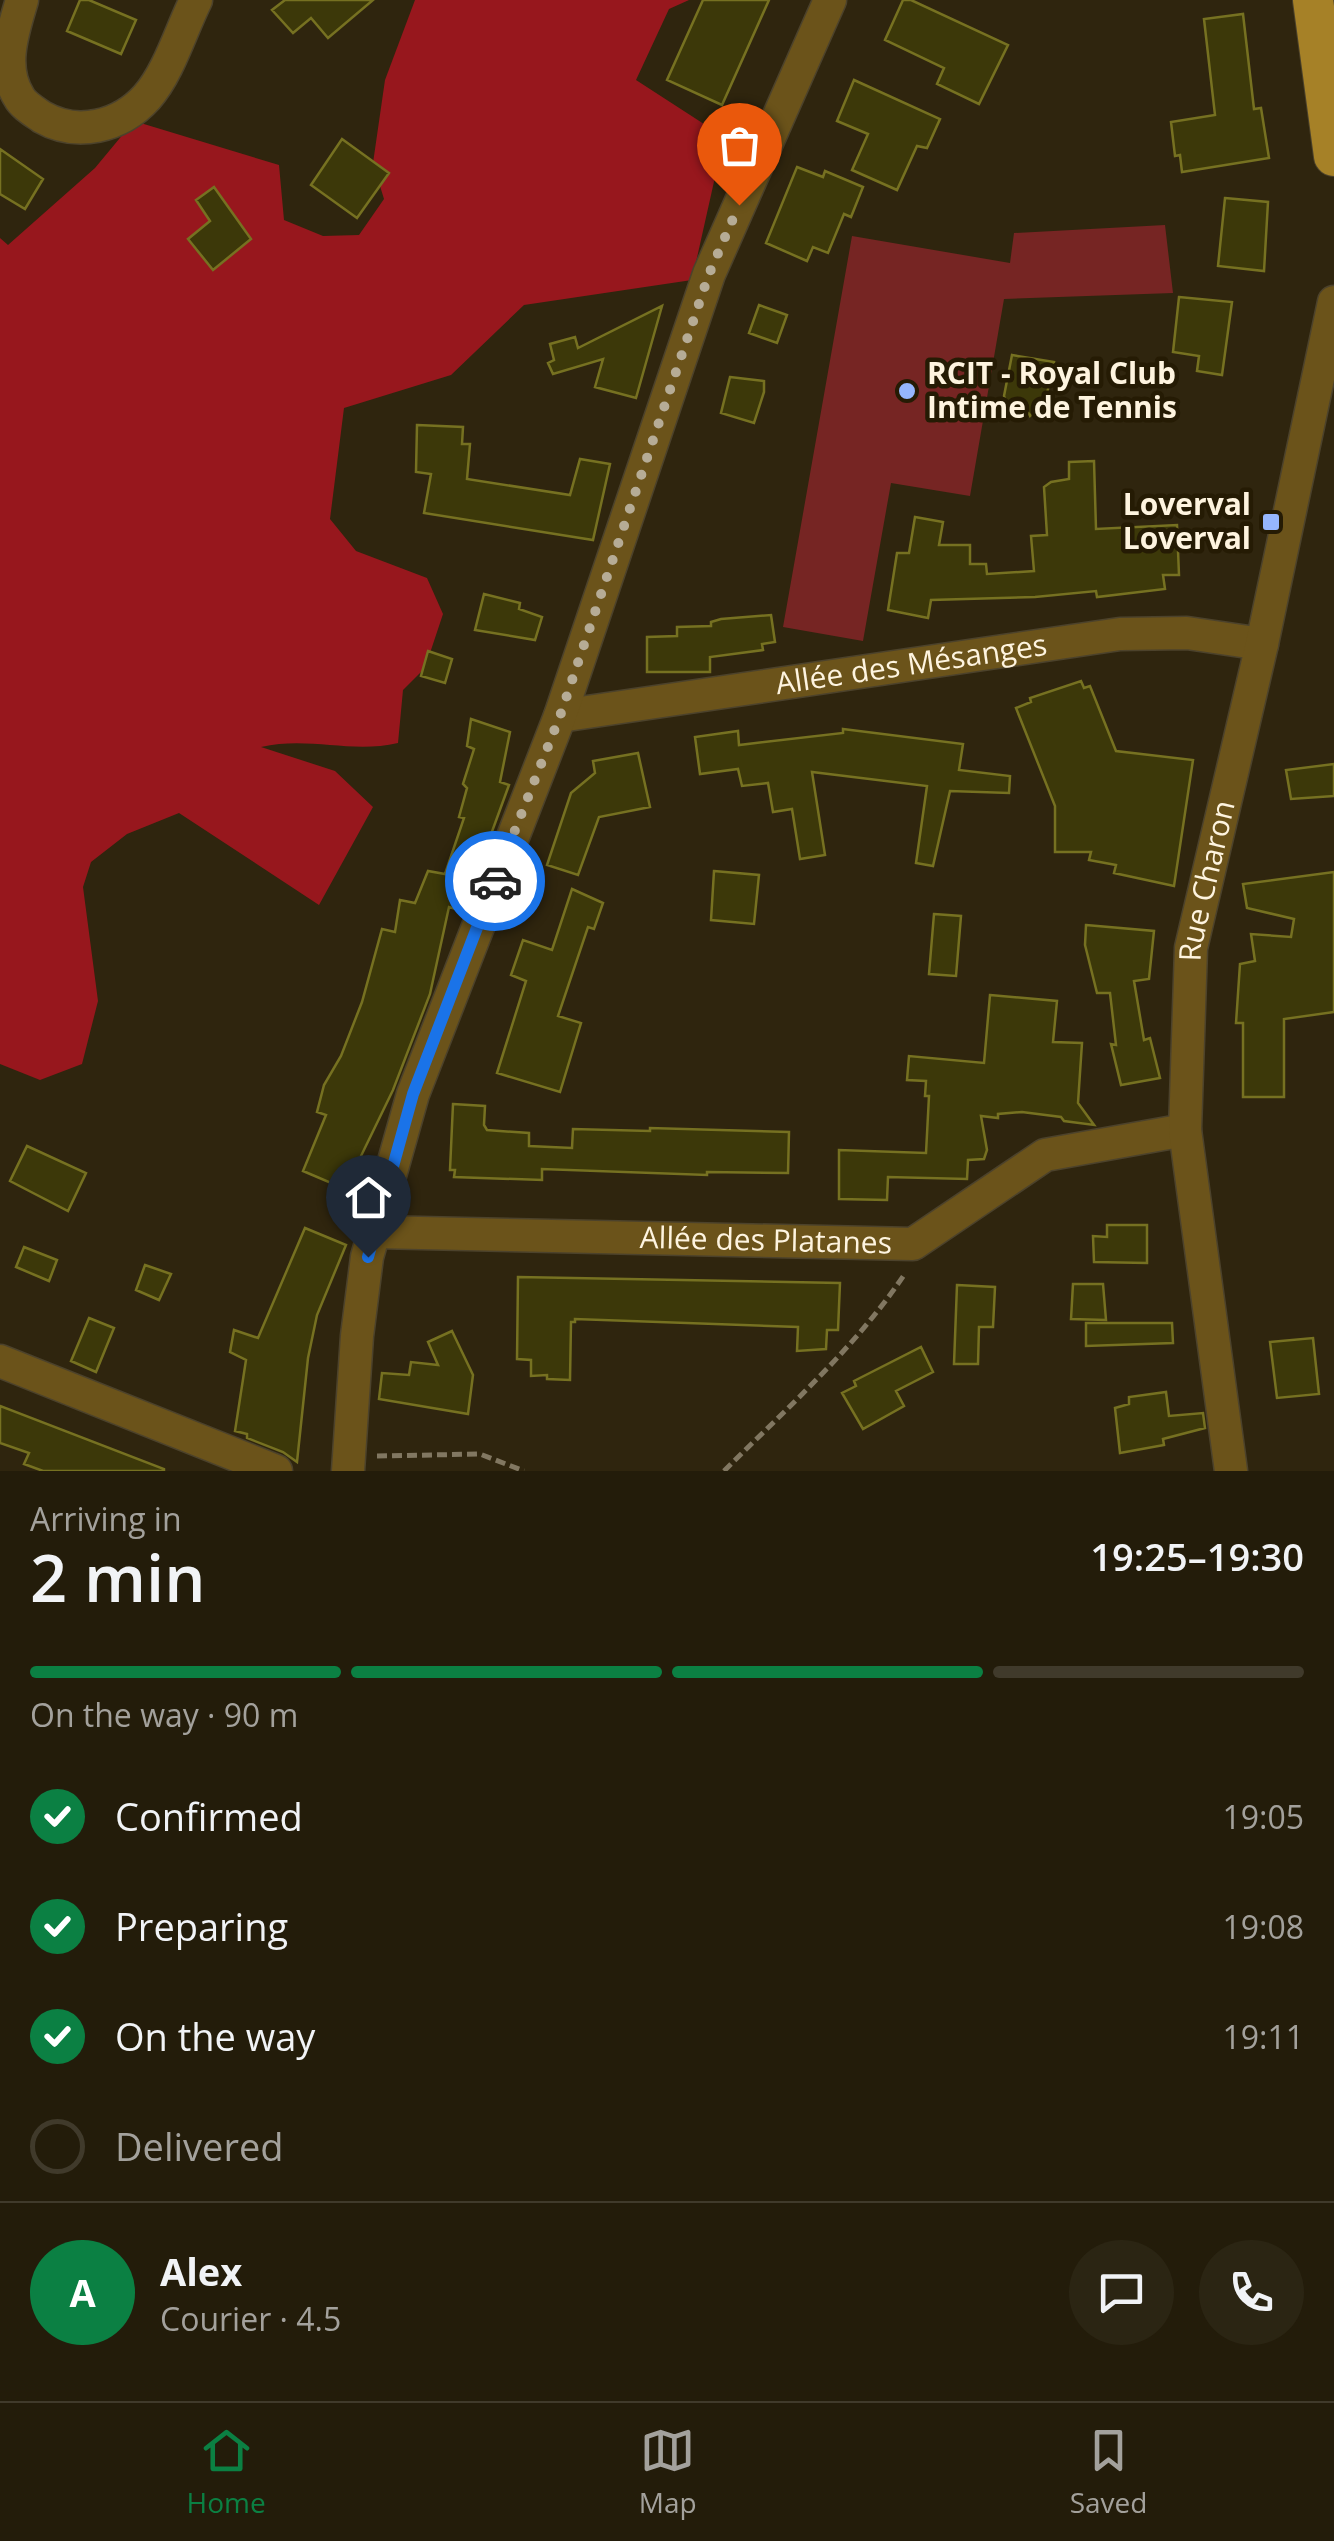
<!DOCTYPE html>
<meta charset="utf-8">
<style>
body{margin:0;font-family:"Open Sans",sans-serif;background:#2b2513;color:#f1f3f6;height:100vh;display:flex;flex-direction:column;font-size:38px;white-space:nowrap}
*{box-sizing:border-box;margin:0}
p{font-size:32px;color:#a3a19c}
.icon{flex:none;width:55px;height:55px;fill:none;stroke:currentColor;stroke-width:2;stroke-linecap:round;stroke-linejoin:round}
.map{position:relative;height:1471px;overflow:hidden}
.side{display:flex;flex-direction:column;background:#231c0a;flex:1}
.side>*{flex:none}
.pin{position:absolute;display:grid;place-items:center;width:85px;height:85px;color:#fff;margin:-102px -42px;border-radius:50% 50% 50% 0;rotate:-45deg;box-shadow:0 0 10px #0007}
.pin .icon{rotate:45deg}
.courier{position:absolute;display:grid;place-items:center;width:100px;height:100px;margin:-50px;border:8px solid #1a73e8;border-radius:50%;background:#fff;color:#222;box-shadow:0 2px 12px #0007}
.headline em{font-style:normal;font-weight:600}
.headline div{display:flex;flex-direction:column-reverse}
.headline{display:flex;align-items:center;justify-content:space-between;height:170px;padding:0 30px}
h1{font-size:65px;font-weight:600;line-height:75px}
.bar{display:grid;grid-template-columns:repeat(4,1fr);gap:15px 10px;align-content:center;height:120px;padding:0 30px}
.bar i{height:12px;border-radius:8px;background:#403a2b}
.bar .on{background:#0b8043}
.bar p{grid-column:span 4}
.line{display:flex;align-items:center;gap:25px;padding:0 30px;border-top:2px solid #403a2b}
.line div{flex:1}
.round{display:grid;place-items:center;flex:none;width:105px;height:105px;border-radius:52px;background:#2b2513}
ol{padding:0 30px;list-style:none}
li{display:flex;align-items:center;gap:30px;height:110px}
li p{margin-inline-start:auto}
li .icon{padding:10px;border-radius:50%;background:#0b8043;color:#fff;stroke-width:4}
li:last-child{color:#a3a19c}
li i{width:55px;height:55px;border:5px solid #403a2b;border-radius:50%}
.tabs{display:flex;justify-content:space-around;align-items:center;height:140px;border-top:2px solid #403a2b;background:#231c0a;font-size:28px;color:#a3a19c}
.tabs a{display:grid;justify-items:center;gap:5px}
.tabs .on{color:#0b8043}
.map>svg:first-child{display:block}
.green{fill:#762523}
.forest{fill:#97171d}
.building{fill:#3c3809;stroke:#767121;stroke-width:2.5}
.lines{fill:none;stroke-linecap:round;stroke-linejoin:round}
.minor-casing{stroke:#4c422b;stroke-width:35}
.major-casing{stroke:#4c422b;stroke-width:42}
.path{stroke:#817761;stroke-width:5;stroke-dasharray:10 5;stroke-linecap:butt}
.minor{stroke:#6b531a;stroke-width:32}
.major{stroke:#a68127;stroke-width:40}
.done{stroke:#b6ac96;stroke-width:10;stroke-dasharray:0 18}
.route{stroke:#1a73e8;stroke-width:12}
.poi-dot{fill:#96b6fd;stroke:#251b04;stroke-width:4}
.labels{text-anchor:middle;stroke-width:9;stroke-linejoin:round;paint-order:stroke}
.poi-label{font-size:30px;font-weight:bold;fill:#fef4df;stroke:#251b04;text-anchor:start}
.street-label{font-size:30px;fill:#fef4df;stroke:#251b04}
</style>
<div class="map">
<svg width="1334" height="1471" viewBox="0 0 1334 1471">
<rect width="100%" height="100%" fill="#2f250e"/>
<!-- green -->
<path class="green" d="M1165 225 1173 293 1004 299 970 496 891 483 863 641 783 627 852 236 1010 263 1014 233Z"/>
<!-- forest -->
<path class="forest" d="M415 0H689L669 9 636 80 724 137 692 280 524 305 451 375 344 408 330 519 356 551 427 578 443 614 425 668 403 690 398 743C351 754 309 736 261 747L335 771 373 807 319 905 179 813 127 834 91 862 83 887 98 1001 82 1064 40 1080 0 1064V238L8 245 95 168 134 121 279 165 284 220 323 236 359 235 384 199 373 163 385 80Z"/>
<!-- building -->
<path class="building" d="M80 0H89L136 20 121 54 67 31Z
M285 0H373L328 38 311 18 293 33 272 10Z
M703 0H769L722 105 667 80Z
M903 0H911L1008 45 979 104 937 84 944 68 885 40Z
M1243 14 1254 109 1261 108 1269 158 1182 172 1180 155 1175 156 1171 122 1215 115 1204 19Z
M854 80 940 119 927 148 917 146 897 190 852 170 868 134 837 121Z
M342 139 389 173 357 218 311 185Z
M0 149 43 179 25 209 0 194Z
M797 167 823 177 825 171 863 187 851 217 844 214 828 253 813 247 807 261 766 243Z
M214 187 251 239 213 270 188 239 210 221 196 200Z
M1225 198 1268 202 1264 271 1218 266Z
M1179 297 1232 302 1222 375 1197 371 1199 356 1173 352Z
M759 305 787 315 777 343 749 333Z
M662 306 636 398 595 387 603 359 553 374 548 363 554 360 550 344 575 337 578 348Z
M1012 355 1054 362 1044 407H1039L1030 416 1024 405 1006 402 1004 396Z
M730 377 764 381V392L754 423 721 413Z
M417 425 463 427 462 444H470L467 479 570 495 580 459 610 464 593 540 424 513 431 474 416 472Z
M1094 461 1096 529 1177 525 1179 575H1163L1165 589 1097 597 1096 591 1035 597 931 600 928 618 888 610 897 553H909L915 517 943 522 939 545H970V564H986L987 574 1034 571 1031 536 1047 535 1044 487 1051 482 1069 479V462Z
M484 594 520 603 519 609 542 617 535 640 475 630Z
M771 615 775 642 762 644 763 650 710 657V672H647V637L677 636V627L711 626V622L721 619Z
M428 651 452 659 445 683 421 676Z
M1081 681 1084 688 1090 686 1116 751 1193 760 1174 886 1114 873 1116 865 1089 860 1091 852H1055V806L1016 708 1031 702 1030 698Z
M471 719 510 732 500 782 509 785 463 911 449 907 430 994 393 1090 345 1189 303 1171 326 1115 317 1112 324 1085 341 1056 362 1002 382 929 395 932 400 900 415 903 428 871 445 874 464 818 459 817 467 788 463 784 474 749 467 746Z
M843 729 963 744 959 770 1010 776 1009 793 950 791 933 866 916 863 927 786 812 772 825 855 800 859 792 809 773 812 768 783 742 786 738 769 700 774 695 737 738 731 739 745 843 733Z
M638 753 650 807 599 817 578 875 547 865 571 793 595 773 593 761Z
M1334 764V796L1291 799 1286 770Z
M714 871 759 875 754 924 711 920Z
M1334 872V1012L1284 1019V1097H1243V1023H1236L1240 964 1255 961 1251 934 1291 937 1294 919 1247 908 1243 884Z
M572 889 603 903 594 929 588 927 558 1016 581 1023 560 1092 497 1073 526 981 511 975 523 940 552 950Z
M934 914 961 916 956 976 929 974Z
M1086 925 1154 931 1149 979 1134 981 1144 1040 1150 1038 1160 1078 1121 1085 1111 1044 1116 1045 1110 993H1097L1085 945Z
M990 995 1057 1001 1053 1042 1082 1043 1078 1103 1094 1125 1064 1121 1061 1117 1022 1112 998 1114V1118L981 1116 987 1150 984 1159 968 1160 967 1179 888 1177 887 1200 839 1199V1150L926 1153 929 1096H925L926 1081 907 1080 909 1056 984 1063Z
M453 1104 485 1106 484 1125 487 1130 529 1133V1146L572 1148 573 1129 650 1131V1128L789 1132 788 1173 707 1172V1175L542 1169V1180L454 1177 455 1170H450Z
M27 1146 86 1173 68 1211 10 1181Z
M1107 1225H1147V1263L1094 1262 1093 1236 1107 1237Z
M305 1228 346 1245 317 1315 308 1358 297 1462 283 1452 247 1438V1434L235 1431 246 1360 230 1352 234 1330 258 1338Z
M24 1247 57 1260 49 1281 16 1267Z
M145 1265 171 1274 159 1300 136 1290Z
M518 1277 840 1283 838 1330H827L826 1349 797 1351 798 1327 575 1319V1322H571L570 1380 547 1379V1375L531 1376V1360L517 1359Z
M1073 1284H1103L1106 1320 1071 1319Z
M957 1285 995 1287 993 1327H979L978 1364H954Z
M89 1318 114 1328 96 1372 71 1361Z
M1086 1323H1172L1173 1343 1086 1346Z
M452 1331 473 1375 468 1414 379 1399 382 1373 409 1375 411 1362 438 1365 428 1342Z
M1313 1338 1319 1394 1277 1398 1270 1342Z
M921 1347 933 1372 896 1391 904 1406 863 1429 842 1393 856 1386 854 1381Z
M1166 1392 1169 1416 1203 1413 1205 1428 1163 1439 1164 1445 1120 1453 1115 1408 1129 1404V1397Z
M0 1406 164 1469V1471H43L24 1464 29 1453 0 1443Z"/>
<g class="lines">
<!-- minor casing -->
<g class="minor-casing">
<g id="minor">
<path d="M22 0C13 31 0 67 19 97 23 105 35 112 42 117 77 137 120 127 147 97 169 72 181 30 196 0"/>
<path id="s1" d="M560 716 1120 634 1187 633 1262 644"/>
<path id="s2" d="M376 1232 913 1244 1045 1155 1185 1130"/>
<path d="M0 1361 276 1471"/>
<path d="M348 1471 357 1336 367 1257 413 1094 560 716 709 274 830 0"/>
<path id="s3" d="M1231 1471 1185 1130 1191 948 1262 644 1334 302"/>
</g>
</g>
<!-- major casing -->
<g class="major-casing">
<path id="major" d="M1313 0 1334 156"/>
</g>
<!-- path -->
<path class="path" d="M377 1456 480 1454 524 1471
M724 1471C786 1409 855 1348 904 1275"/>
<!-- minor -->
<use href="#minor" class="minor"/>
<!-- major -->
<use href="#major" class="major"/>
</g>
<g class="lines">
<!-- done -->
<path class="done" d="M495 881 560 716 709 274 739 205"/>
<!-- route -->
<path class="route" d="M368 1257 413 1094 495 881"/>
</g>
<!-- markers -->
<g class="poi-dot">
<circle cx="907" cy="391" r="10"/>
<rect x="1261" y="512" width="20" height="20" rx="5"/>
</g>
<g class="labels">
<!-- poi labels -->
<g class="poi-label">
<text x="927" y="384">RCIT - Royal Club<tspan x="927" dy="34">Intime de Tennis</tspan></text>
<text x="1251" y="515" text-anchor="end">Loverval<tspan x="1251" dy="34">Loverval</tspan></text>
</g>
<!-- street labels -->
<g class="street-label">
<text dy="10" stroke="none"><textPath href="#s1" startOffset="355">Allée des Mésanges</textPath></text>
<text dy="10" stroke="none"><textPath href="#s3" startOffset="595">Rue Charon</textPath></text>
<text dy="10" stroke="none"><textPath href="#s2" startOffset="390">Allée des Platanes</textPath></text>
</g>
</g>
</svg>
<div class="pin" style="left:739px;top:205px;background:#ea580c"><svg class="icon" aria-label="bag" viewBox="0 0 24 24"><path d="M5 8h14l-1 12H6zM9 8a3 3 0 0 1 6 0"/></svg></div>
<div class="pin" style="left:368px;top:1257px;background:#1f2937"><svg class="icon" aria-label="home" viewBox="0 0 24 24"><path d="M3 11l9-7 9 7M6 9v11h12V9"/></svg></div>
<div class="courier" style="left:495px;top:881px"><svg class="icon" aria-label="car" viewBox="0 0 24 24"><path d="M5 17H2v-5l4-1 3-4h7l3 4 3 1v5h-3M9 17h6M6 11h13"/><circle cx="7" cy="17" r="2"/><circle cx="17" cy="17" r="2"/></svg></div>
</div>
<section class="side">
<div class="headline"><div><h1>2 min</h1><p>Arriving in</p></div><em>19:25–19:30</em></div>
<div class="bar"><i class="on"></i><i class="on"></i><i class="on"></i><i></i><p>On the way · 90 m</p></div>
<ol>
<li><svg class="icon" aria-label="check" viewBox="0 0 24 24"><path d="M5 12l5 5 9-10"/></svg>Confirmed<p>19:05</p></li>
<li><svg class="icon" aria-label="check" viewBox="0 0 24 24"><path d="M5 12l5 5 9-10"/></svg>Preparing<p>19:08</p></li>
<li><svg class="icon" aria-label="check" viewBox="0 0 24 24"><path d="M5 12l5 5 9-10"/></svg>On the way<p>19:11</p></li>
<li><i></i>Delivered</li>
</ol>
<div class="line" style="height:180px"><b class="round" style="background:#0b8043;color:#fff">A</b><div><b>Alex</b><p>Courier · 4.5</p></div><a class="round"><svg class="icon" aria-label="chat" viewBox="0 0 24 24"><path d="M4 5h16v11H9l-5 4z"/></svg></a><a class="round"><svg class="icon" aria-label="phone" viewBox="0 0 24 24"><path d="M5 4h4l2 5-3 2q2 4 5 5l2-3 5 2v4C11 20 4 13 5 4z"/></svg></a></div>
</section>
<nav class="tabs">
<a class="on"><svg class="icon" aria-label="home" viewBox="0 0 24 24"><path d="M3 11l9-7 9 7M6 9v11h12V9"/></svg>Home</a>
<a><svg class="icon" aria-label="map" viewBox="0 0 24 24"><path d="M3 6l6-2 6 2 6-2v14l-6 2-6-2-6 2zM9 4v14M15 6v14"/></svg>Map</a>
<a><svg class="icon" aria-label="saved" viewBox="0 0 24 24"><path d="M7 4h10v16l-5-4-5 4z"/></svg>Saved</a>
</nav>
